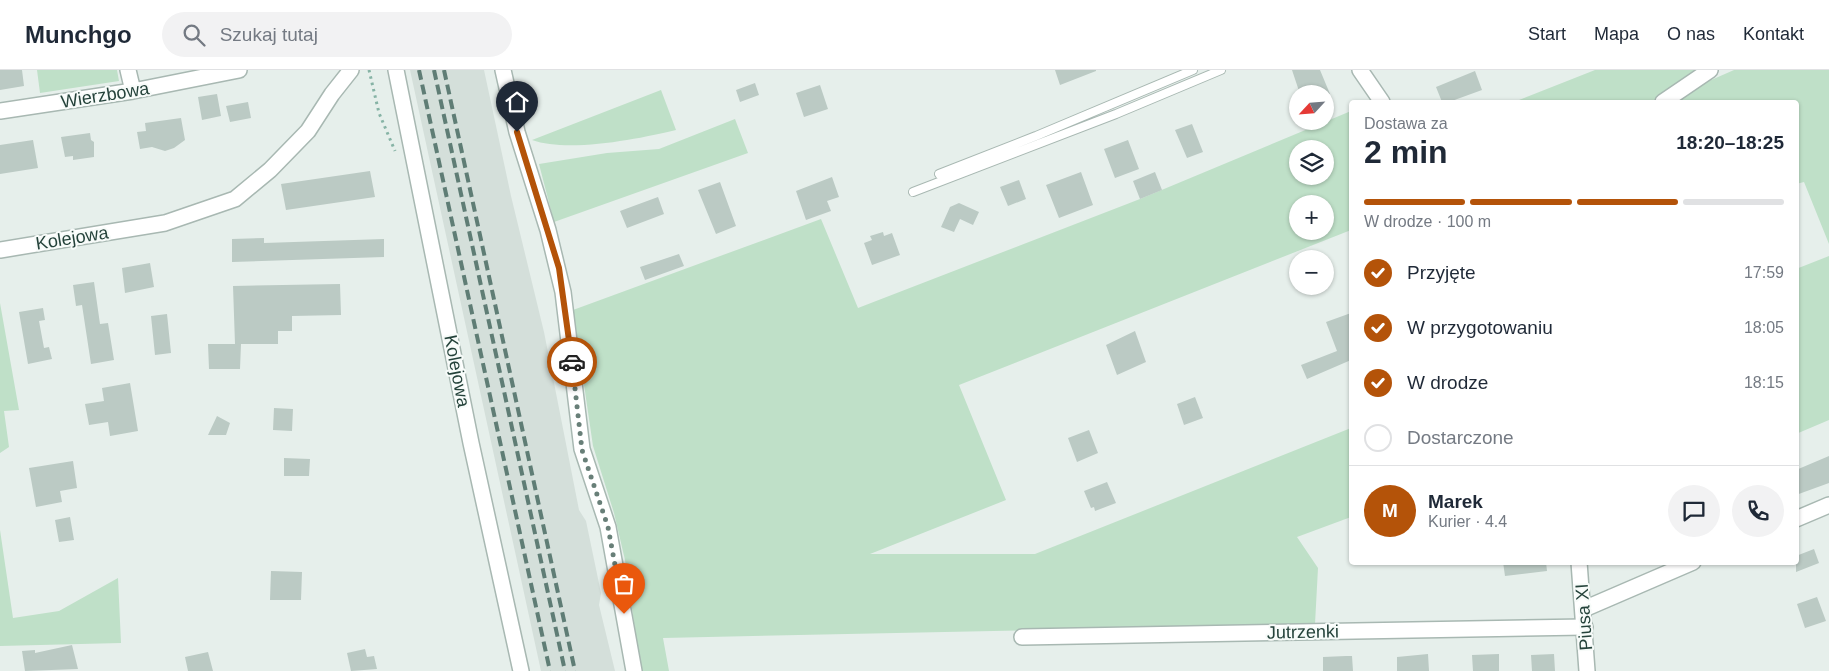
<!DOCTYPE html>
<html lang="pl">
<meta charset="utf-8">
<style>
body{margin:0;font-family:Arial,sans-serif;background:#f2f2f3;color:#1f2937;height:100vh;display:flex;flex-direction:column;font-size:19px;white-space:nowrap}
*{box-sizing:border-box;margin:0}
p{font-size:16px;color:#747a83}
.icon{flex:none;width:28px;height:28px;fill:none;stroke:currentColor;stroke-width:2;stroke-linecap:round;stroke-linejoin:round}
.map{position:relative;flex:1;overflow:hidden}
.details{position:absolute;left:1349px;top:30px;width:450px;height:465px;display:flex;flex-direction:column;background:#fff;border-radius:5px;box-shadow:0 1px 4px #0004}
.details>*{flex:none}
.needle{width:32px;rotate:244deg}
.controls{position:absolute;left:1289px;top:15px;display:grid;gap:10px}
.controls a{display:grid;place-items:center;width:45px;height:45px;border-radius:50%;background:#fff;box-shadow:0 1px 4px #0004;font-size:25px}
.pin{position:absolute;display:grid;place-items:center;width:42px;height:42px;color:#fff;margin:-51px -21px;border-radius:50% 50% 50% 0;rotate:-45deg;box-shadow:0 0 5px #0007}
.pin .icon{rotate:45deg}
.courier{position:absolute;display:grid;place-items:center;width:50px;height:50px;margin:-25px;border:4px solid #b45309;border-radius:50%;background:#fff;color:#222;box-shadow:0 1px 6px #0007}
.overview em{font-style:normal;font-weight:700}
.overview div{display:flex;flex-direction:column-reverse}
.overview{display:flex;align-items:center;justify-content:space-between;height:85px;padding:0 15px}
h1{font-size:32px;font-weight:700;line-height:38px}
.bar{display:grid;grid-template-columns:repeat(4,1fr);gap:8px 5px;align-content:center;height:60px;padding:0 15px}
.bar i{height:6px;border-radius:4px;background:#e0e1e3}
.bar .active{background:#b45309}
.bar p{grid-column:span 4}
.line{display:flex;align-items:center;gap:12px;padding:0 15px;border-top:1px solid #e0e1e3}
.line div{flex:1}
.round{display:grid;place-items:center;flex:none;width:52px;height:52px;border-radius:26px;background:#f2f2f3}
ol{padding:0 15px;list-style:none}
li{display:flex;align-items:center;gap:15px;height:55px}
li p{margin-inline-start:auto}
li .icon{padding:5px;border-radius:50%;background:#b45309;color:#fff;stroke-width:4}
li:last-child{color:#747a83}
li i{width:28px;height:28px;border:2px solid #e0e1e3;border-radius:50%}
header{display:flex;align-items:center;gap:30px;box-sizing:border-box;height:70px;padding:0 25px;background:#fff;border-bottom:1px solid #e0e1e3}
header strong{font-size:24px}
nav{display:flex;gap:28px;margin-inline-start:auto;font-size:18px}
.search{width:350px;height:45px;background:#f2f2f3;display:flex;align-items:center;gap:12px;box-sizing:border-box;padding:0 18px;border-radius:28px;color:#747a83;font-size:19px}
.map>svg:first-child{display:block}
.built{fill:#d4dfda}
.green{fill:#bfe0c8;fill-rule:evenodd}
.building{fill:#bbcac4}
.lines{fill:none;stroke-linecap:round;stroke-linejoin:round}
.service-casing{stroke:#a8b8b2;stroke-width:10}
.minor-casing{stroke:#a8b8b2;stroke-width:18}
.tertiary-casing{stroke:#a8b8b2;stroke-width:18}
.path{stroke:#86b3a5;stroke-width:3;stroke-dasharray:2.5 4;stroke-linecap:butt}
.service{stroke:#fff;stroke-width:8}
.minor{stroke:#fff;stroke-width:15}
.tertiary{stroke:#fff;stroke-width:15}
.rail{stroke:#5f7d75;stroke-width:4;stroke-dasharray:10 5;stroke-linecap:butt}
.done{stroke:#687f78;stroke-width:5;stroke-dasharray:0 9}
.route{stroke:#b45309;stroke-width:6}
.labels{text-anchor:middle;stroke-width:4;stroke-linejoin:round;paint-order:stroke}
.street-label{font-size:18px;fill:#24423a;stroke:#f7fbf9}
</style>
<header>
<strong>Munchgo</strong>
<div class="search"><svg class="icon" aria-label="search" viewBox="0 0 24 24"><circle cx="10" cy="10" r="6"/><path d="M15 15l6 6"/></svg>Szukaj tutaj</div>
<nav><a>Start</a><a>Mapa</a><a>O nas</a><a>Kontakt</a></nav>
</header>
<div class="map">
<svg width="1829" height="601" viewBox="0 0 1829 601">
<rect width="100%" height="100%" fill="#e6efeb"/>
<!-- built -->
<path class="built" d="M410 0H484L511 126 544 262 579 440 586 451 601 523 599 535 615 601H541Z"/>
<!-- green -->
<path class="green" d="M37 0H117L119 11 40 23Z
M1595 0H1699L1665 25 1649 32H1514Z
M1734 0H1829V174L1804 112 1796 114V32H1661Z
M661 20 676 60C639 69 568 83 532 70Z
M1351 41V160L959 315 1006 430 870 484H1035L1351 358V447L1297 467 1318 498 1315 554 663 568 669 601H641L625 490 614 443 593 376 573 240 821 149 858 238 1140 129ZM1298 79H1325V106H1298ZM1298 134H1325V161H1298Z
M735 49 748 83 554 152 539 94 607 83 659 79Z
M1829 186V350L1796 364V199Z
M0 233 19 340 4 341 9 377 0 383Z
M0 460 13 548 59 541 118 508 121 573 0 576Z"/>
<!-- building -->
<path class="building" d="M0 0H22L24 16 0 20Z
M1055 0H1096V1L1060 15Z
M1292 0H1320L1330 24H1300Z
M1475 1 1482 20 1449 32H1442L1436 17Z
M755 13 759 25 740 32 736 20Z
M820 15 828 39 804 47 796 23Z
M217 24 221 46 202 50 198 27Z
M248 32 251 48 230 52 226 36Z
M181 48 185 70 174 78 165 81 152 77 140 79 137 62 146 61 145 53Z
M1192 54 1203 82 1187 88 1175 60Z
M90 63 91 70 94 72V87L73 90V86L65 87 61 67Z
M33 70 38 98 0 104V75Z
M1128 70 1139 99 1115 108 1104 79Z
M370 101 375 127 286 140 281 114Z
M1081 102 1093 135 1059 148 1046 115Z
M1155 102 1162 120 1140 129 1133 111Z
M832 107 839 127 827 131 831 141 806 150 796 121Z
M1019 110 1026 129 1008 136 1000 117Z
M720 112 736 156 716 164 698 120Z
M658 127 664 144 627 158 620 141Z
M959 133 979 142 973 155 960 149 954 162 941 157 950 137Z
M883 162 884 166 892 163 900 185 872 195 864 173 872 170 870 166Z
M264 168V173L384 169V187L232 192V169Z
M679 184 684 196 645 210 640 197Z
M150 193 154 217 125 223 122 198Z
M94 212 100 254 108 253 114 290 91 294 82 235 76 236 73 215Z
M340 214 341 245 292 246V261H278V274H235L233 216Z
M43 238 45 250 39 251 44 278 49 277 52 289 28 294 19 242Z
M1351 243V290L1307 309 1301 295 1337 281 1326 252Z
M167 244 171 283 155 285 151 246Z
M1135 261 1146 292 1117 305 1106 275Z
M208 274H241L240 299H209Z
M130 313 138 361 110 366 108 352 89 355 85 334 104 331 102 318Z
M1195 327 1203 348 1184 355 1177 334Z
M274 338 293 339 292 361 273 360Z
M217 346 230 353 226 365H208Z
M1089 360 1098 383 1077 392 1068 368Z
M1829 386V413L1796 425V400Z
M284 388 310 389 309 406H284Z
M73 391 77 418 60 421 62 432 36 437 29 398Z
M1107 412 1116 433 1095 441 1094 437 1091 438 1084 421Z
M70 447 74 470 59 472 55 450Z
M1814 479 1819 493 1796 502V486Z
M1503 492H1546L1547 501 1505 506Z
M271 501 302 502 301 530H270Z
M1817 527 1826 551 1805 558 1797 534Z
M72 575 78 599 25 601 22 581 35 580V583Z
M365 579 367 587 374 586 377 599 351 601 347 583Z
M208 582 213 601H188L185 587Z
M1428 584 1429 601H1397V587Z
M1499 584V601H1473L1472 585Z
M1554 584 1555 601H1532L1531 585Z
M1346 586H1352L1353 601H1323V587Z"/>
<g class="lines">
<!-- service casing -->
<g class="service-casing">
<path id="service" d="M939 104 1036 66 1193 0
M913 122 1116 44 1221 0"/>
</g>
<!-- minor casing -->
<g class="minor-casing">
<path id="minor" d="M128 0 133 21
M396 0 471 373 521 601
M503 0 517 62 548 160 563 222 582 379 608 457 634 601
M1663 32 1710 0
M0 41 133 21 239 0
M0 180 165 153 235 129 270 100 308 61 332 24 351 0
M1796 449 1829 435
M1584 539 1693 492
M1022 567 1585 557"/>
</g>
<!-- tertiary casing -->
<g class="tertiary-casing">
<path id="tertiary" d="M1360 0 1382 32
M1579 492 1587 601"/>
</g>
<!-- path -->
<path class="path" d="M369 0 379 43 395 81"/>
<!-- service -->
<use href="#service" class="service"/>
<!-- minor -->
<use href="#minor" class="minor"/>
<!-- tertiary -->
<use href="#tertiary" class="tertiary"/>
<!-- rail -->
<path class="rail" d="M419 0 550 601
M434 0 565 601
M444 0 575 601"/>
</g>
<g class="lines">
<!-- done -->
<path class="done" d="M572 292 582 380 608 457 624 544"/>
<!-- route -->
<path class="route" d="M517 62 559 198 572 292"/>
</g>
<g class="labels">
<!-- street labels -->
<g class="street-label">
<text transform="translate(105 25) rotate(-9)" y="6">Wierzbowa</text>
<text transform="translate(72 168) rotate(-9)" y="6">Kolejowa</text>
<text transform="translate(457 301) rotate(79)" y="6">Kolejowa</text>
<text transform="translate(1584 547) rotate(-94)" y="6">Piusa XI</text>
<text transform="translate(1303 562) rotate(-1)" y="6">Jutrzenki</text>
</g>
</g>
</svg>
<div class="controls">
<a><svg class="needle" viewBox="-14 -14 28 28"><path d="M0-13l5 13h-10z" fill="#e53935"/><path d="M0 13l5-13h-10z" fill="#747a83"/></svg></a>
<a><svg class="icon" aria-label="layers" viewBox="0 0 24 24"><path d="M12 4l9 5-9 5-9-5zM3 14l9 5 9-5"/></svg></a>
<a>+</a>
<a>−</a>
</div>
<div class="pin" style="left:624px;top:544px;background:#ea580c"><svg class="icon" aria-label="bag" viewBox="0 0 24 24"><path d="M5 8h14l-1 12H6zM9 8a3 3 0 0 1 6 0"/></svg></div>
<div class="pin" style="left:517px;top:62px;background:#1f2937"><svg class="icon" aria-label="home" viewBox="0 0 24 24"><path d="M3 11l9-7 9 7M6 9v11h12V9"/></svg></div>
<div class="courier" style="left:572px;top:292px"><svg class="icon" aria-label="car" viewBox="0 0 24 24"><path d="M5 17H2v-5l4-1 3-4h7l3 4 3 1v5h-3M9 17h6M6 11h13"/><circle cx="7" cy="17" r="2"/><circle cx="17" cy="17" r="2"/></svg></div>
<section class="details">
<div class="overview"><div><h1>2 min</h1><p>Dostawa za</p></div><em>18:20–18:25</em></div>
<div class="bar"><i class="active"></i><i class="active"></i><i class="active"></i><i></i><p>W drodze · 100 m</p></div>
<ol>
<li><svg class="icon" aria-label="check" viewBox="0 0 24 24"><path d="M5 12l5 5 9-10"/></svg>Przyjęte<p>17:59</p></li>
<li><svg class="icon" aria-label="check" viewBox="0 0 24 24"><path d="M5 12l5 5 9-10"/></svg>W przygotowaniu<p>18:05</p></li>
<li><svg class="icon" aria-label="check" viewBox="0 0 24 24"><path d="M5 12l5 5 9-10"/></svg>W drodze<p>18:15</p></li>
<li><i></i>Dostarczone</li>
</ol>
<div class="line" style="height:90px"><b class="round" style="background:#b45309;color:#fff">M</b><div><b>Marek</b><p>Kurier · 4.4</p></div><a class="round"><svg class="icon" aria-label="chat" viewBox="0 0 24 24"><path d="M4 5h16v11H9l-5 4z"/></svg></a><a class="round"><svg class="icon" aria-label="phone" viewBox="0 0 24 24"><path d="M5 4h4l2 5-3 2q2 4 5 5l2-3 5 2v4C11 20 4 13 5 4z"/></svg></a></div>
</section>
</div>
